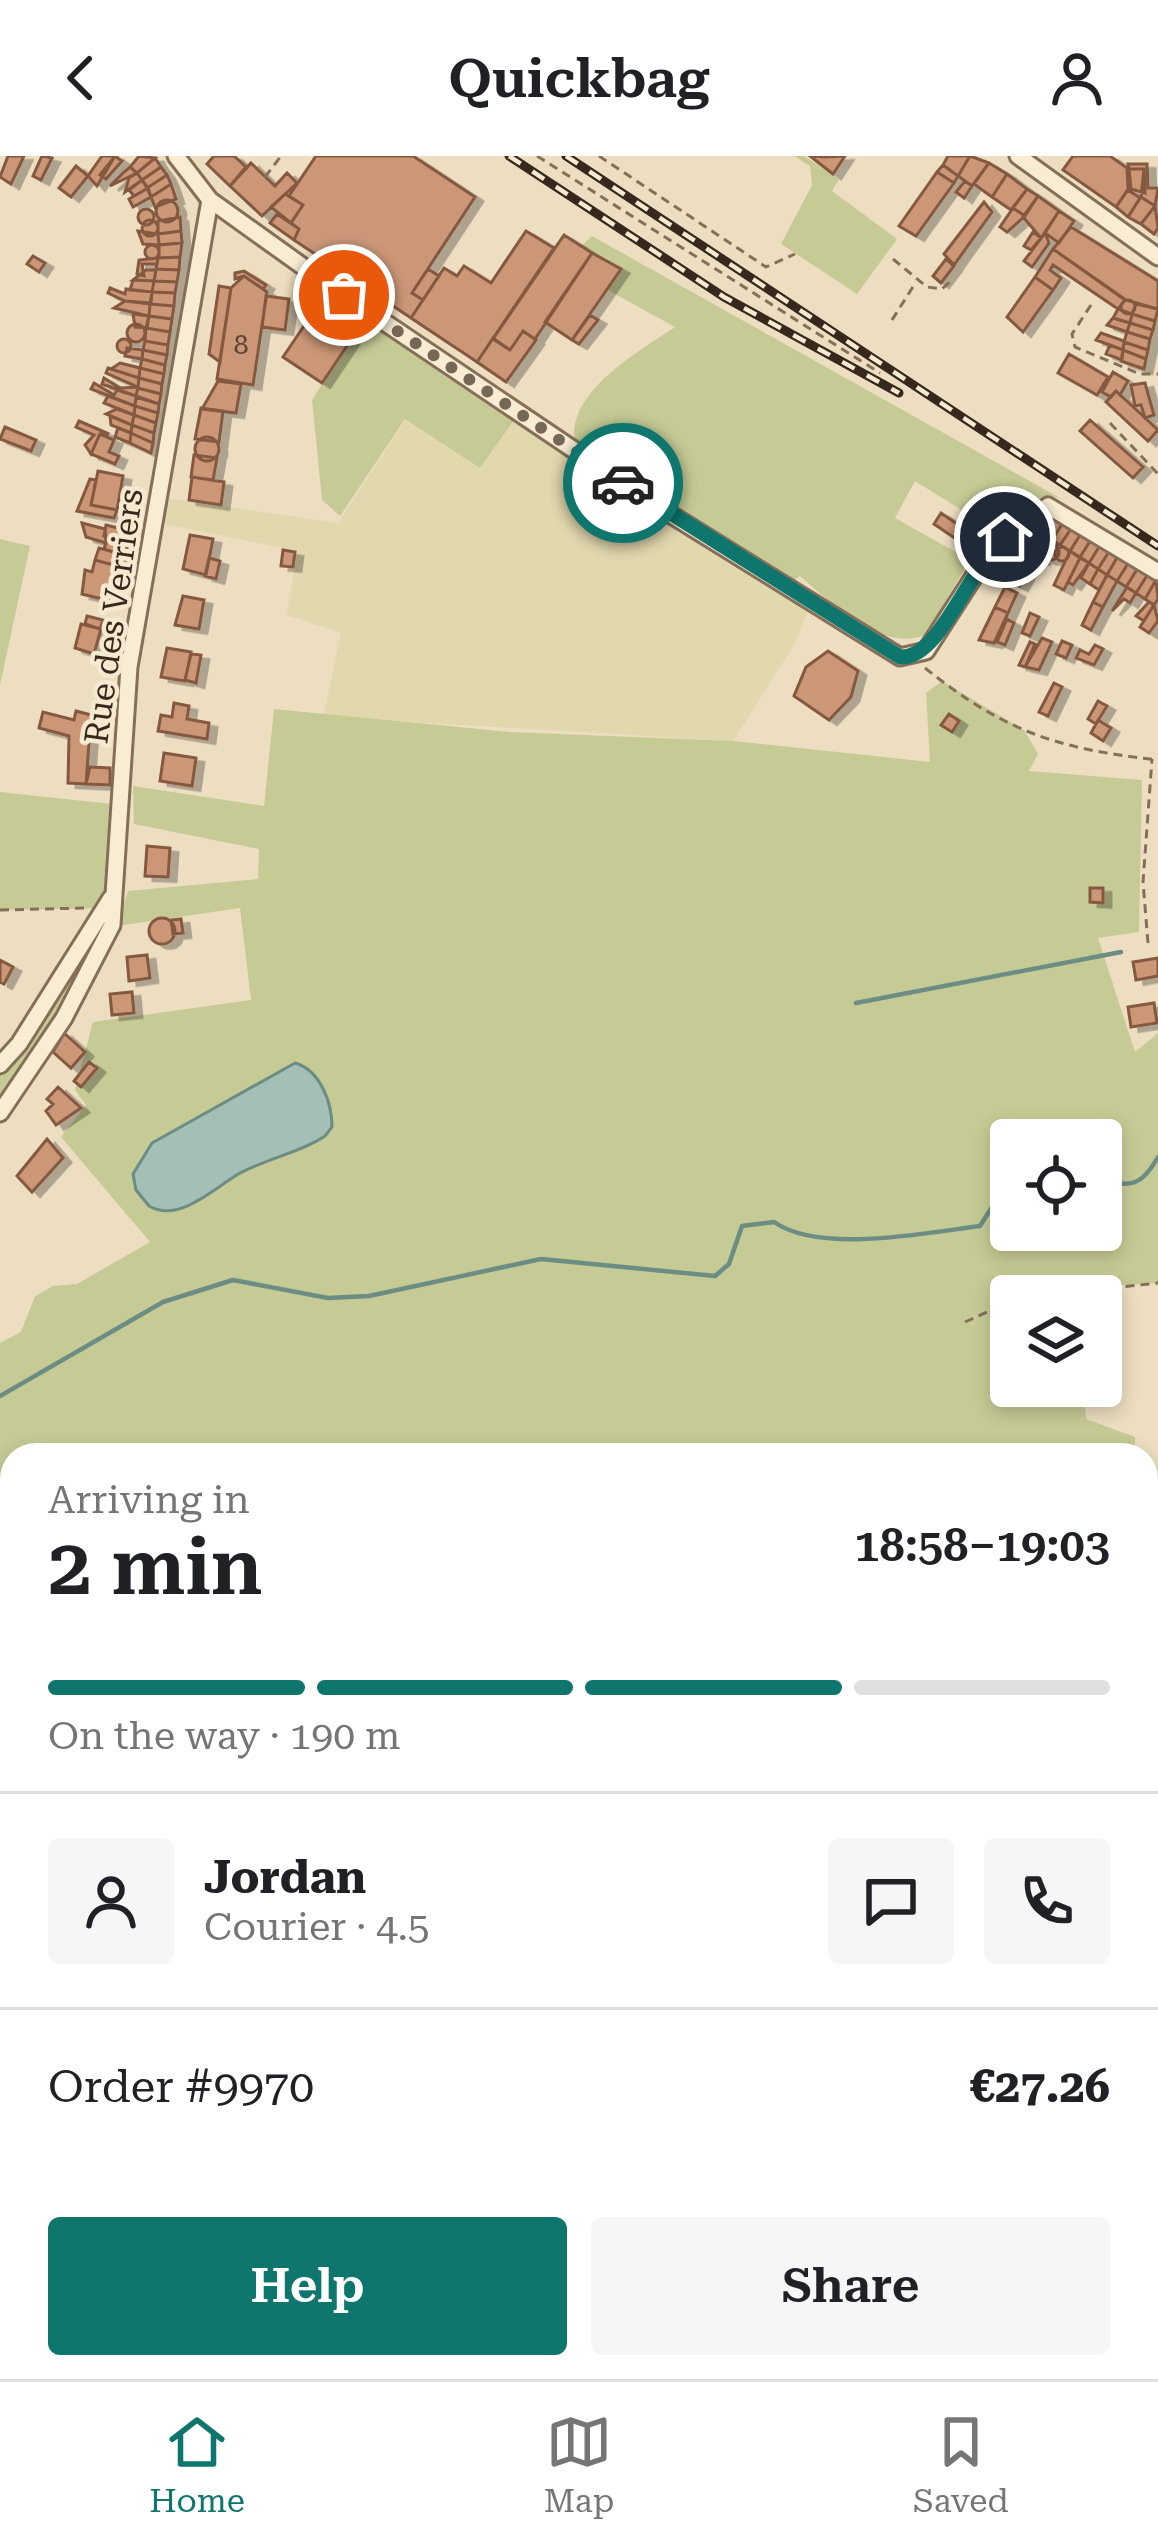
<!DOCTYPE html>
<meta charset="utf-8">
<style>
body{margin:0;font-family:"Roboto Serif",serif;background:#f6f6f6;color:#202124;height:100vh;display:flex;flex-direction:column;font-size:45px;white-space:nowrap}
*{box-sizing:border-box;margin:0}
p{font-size:39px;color:#757577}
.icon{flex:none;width:66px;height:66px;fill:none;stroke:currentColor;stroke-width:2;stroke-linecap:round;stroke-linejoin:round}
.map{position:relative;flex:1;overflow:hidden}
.side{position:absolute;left:0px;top:1287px;width:1158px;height:936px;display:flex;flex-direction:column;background:#fff;border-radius:36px 36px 0 0;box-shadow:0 6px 18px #0003}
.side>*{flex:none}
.fabs{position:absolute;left:990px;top:963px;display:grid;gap:24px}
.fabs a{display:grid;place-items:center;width:132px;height:132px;border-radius:12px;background:#fff;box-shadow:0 6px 18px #0003;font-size:60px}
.pin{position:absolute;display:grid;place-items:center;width:102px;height:102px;color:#fff;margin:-51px;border:6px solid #fff;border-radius:50%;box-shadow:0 3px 12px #0007}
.courier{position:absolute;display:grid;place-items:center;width:120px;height:120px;margin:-60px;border:9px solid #0f766e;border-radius:50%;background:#fff;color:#222;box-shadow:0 3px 15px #0007}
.summary em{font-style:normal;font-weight:600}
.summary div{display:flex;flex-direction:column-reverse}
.summary{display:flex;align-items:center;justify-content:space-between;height:204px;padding:0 48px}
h1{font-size:78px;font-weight:600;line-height:90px}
.bar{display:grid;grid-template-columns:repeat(4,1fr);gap:18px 12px;align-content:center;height:144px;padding:0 48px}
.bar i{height:15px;border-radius:9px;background:#e0e0e0}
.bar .selected{background:#0f766e}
.bar p{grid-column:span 4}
.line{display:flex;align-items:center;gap:30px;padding:0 48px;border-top:3px solid #e0e0e0}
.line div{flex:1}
.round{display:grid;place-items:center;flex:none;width:126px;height:126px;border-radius:12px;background:#f6f6f6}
.action{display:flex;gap:24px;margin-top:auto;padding:24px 48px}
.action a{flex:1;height:138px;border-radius:12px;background:#0f766e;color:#fff;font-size:48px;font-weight:600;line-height:138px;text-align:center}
.action a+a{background:#f6f6f6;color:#202124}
header{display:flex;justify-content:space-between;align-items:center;height:156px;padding:0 48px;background:#fff;font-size:54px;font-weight:600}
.menu{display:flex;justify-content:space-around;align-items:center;height:168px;border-top:3px solid #e0e0e0;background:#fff;font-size:33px;color:#757577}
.menu a{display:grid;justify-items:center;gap:6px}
.menu .selected{color:#0f766e}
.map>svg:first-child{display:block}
.farmland{fill:#e2d8ae}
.green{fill:#c6cb95;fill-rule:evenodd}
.water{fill:#a3bfb6;stroke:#6b8d83;stroke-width:3}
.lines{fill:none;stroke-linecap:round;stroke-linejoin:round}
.stream{stroke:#6b8d83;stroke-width:4.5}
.building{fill:#cb9777;stroke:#85583f;stroke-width:3;filter:url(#shadow)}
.minor-casing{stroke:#866f59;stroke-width:21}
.path{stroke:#866f59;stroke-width:3;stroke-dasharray:9 6;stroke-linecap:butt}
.minor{stroke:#f8ecd3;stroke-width:15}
.rail-casing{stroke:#36281d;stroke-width:9}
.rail{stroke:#f5e9d0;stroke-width:4.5;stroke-dasharray:14;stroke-linecap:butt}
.done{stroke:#766856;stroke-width:12;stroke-dasharray:0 21.6}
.route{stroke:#0f766e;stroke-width:15}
.labels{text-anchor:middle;stroke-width:9;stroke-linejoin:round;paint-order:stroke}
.number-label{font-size:27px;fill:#5b4434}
.street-label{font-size:33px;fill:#36281d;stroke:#f5e9d0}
</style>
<header><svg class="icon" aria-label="back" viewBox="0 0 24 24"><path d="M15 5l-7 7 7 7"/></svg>Quickbag<svg class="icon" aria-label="person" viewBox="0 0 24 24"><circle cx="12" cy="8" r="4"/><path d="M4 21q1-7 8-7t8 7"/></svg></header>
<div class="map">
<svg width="1158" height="2223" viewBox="0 0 1158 2223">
<defs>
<filter id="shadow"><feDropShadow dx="8" dy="4.5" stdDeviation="0" flood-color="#0004"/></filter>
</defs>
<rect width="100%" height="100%" fill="#eddec1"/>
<!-- farmland -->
<path class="farmland" d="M519 257 786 431 809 453 794 489 733 585 323 561 341 477 287 459 297 395 155 366 159 341 338 367 406 263Z
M82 2211H446L458 2223H73Z
M685 2211H804L813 2219 824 2211 835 2223H697Z"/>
<!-- green -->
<path class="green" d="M794 0H804L839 23 832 35 897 83 857 138 781 88 812 29 810 10Z
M592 80 1060 342 1044 340 992 373 915 325 895 362 970 404 926 478C886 499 830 446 800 420L786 431 578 297C556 241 637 197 675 171L606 133 579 92Z
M368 156 519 257 480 312 405 263 340 360 322 344 312 244Z
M0 383 30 390 0 529Z
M942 525 1024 574 1038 598 1029 615 1142 624 1139 776 1098 782 1135 896 1158 877V1127L1081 1132V1140H1011V1230H1084L1086 1263 1135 1281V1299H12V1747L0 1758V1187L21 1176 35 1140 53 1130 77 1128 150 1086 61 981 86 949 75 934 93 866 251 844 240 752 117 770 128 735 258 723 259 693 134 668 133 630 264 650 274 553 510 576 733 585 930 606 926 537ZM1011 984H1101V1074H1011Z
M0 636 121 649 105 752 0 754Z
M97 765 112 769 0 957V909Z
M1146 1582H1158V1868L1146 1879Z
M0 1786 12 1796V2211H82L73 2223H0Z
M1146 1935 1158 1947V2049L1146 2060Z"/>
<!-- water -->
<path class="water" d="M295 907C320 914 332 946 332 971L325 980C298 998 263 1003 235 1020 213 1034 177 1067 149 1050L136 1034 133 1018 152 987Z"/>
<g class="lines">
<!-- stream -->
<path class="stream" d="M856 847 1121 796
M1101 1024C1132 1032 1142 1029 1158 1001
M0 1240 163 1146 233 1124 328 1142 369 1140 541 1103 715 1120 729 1108 742 1070 774 1066C820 1098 925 1077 980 1070L1011 1021
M1146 1623 1147 1622"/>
</g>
<!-- building -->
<path class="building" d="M8 0H24L11 28 0 21Z
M42 0 52 2 41 24 33 20Z
M102 0H115L97 30 88 20Z
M115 0 122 5 106 23 100 19Z
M139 0 155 2 137 17 130 11Z
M214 0H234L246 11 230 30 207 8Z
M316 0H413L475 41 412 137 423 144 411 162 294 84 299 73 291 67 303 49 289 40Z
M810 0 825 1 845 0 833 18Z
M948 0H970L958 20 943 9Z
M970 0 989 7 972 30 958 20Z
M1073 0H1110L1127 12 1128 33 1116 51 1063 14Z
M155 2 161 11 142 24 137 17Z
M251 7 275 30 287 17 297 27 262 60 230 30Z
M989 7 1007 18 992 41 974 28Z
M1128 8H1147L1148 32H1158L1155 50 1141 41 1144 13H1129Z
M943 9 958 20 954 27 937 16Z
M76 10 88 20 71 41 59 32Z
M130 11 137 17 110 30 124 16Z
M161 11 167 19 147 32 142 24Z
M1129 13H1144L1145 37 1131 33Z
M937 16 954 27 916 80 899 70Z
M137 17 142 24 125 36 129 22Z
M1007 18 1027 33 1011 54 992 41Z
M167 19 171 28 151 41 147 32Z
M142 24 148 32 134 40 129 34Z
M965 25 972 30 964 42 956 36Z
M171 28 176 43 155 51 151 41Z
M148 32 151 41 133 51 129 43Z
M1027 33 1038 40 1025 60 1013 52Z
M1128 34 1140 42 1128 61 1116 51Z
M285 38 303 49 291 67 271 51Z
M1038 40 1059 55 1041 82 1023 61Z
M1141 41 1155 50 1141 68 1128 61Z
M156 55a11 11 0 1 1 22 0a11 11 0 1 1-22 0Z
M984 46 992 56 954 109 944 98Z
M1155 50 1158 72 1154 78 1141 68Z
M1013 52 1025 60 1007 76 1000 71Z
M138 61a8 8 0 1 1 16 0a8 8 0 1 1-16 0Z
M1059 55 1074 65 1059 87 1045 77Z
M277 58 299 73 294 84 270 67Z
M180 61 181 75 158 78V65Z
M142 72a8 8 0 1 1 16 0a8 8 0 1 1-16 0Z
M1071 71 1158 125V153L1126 144 1053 93Z
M138 75 158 78 159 89 143 88Z
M181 75 182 87 159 89 158 78Z
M526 75 554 92 477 206 411 162 444 112 457 120 464 110 491 127Z
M1033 76 1041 82 1031 94 1024 90Z
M1045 77 1049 87 1032 111 1024 105Z
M564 79 592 97 535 183 523 175 510 194 493 183Z
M182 87 180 101 159 102V89Z
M145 96a7 7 0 1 1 14 0a7 7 0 1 1-14 0Z
M1053 93 1125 144 1118 153 1053 109 1050 114 1061 122 1053 134 1035 121Z
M592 97 621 113 572 184 545 166Z
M33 100 45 107 39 116 27 108Z
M180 101 179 114 156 113 158 102Z
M158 102 157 108H142L144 120 137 118 139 104Z
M946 103 954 110 941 127 933 120Z
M156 113 179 114 177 126 154 125Z
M428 113 439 120 423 144 412 137Z
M146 114H156L154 125 133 124Z
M244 115 266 129 263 133 244 120 235 123V117Z
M244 120 267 136 253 229 217 223 231 132Z
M1035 121 1053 134 1023 176 1007 161Z
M133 124 154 125 152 136 130 134Z
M154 125 177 126 175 137 152 136Z
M219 130 231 132 220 206 209 198Z
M110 132 125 138 126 133 152 136 151 147 125 145 108 137Z
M152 136 175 137 174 150 150 148Z
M266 140 289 143 285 174 262 171Z
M1121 151a7 7 0 1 1 14 0a7 7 0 1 1-14 0Z
M125 145 150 148 149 160 114 152Z
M150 148 174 150 172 163 149 160Z
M1136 148 1158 153 1155 165 1132 158Z
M1118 153 1132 158 1130 167 1113 162Z
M133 158 149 160 147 172 135 171Z
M312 158 351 184 322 227 283 201Z
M1132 158 1155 165 1153 174 1130 167Z
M590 159 598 164 579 188 572 184Z
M149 160 172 163 170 176 146 172Z
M1113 162 1130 167 1127 176 1107 169Z
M1130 167 1153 174 1150 183 1127 176Z
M127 177a9 9 0 1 1 18 0a9 9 0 1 1-18 0Z
M146 172 170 176 168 189 145 185Z
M523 175 536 184 506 226 477 206 493 182 510 194Z
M1127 176 1150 183 1148 194 1124 186Z
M1101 177 1124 185 1123 194 1096 184Z
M117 190a7 7 0 1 1 14 0a7 7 0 1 1-14 0Z
M145 185 168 189 167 199 143 194Z
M1124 186 1148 194 1146 203 1123 194Z
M1110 189 1123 194 1122 204 1106 198Z
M127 192 143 194 142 203 125 200Z
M143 194 167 199 165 209 142 203Z
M1123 194 1146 203 1144 213 1121 205Z
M1069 198 1108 221 1097 239 1058 217Z
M142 203 165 209 164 218 140 212Z
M120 207 140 212 139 222 111 213Z
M108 212 139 222 138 231 106 217Z
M140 212 164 218 162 228 139 222Z
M1113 216 1128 225 1120 239 1116 235 1111 241 1102 236Z
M104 222 120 232 138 231 136 240 102 228Z
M139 222 162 228 161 238 138 232Z
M218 225 241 228 236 257 202 253Z
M94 227 114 239 117 234 136 240 135 250 91 233Z
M1145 227 1154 259 1145 262 1141 249 1135 250 1131 229Z
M138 232 161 238 159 248 136 240Z
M1116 235 1158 274 1148 285 1106 246Z
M108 240 135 250 134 259 104 247Z
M136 241 159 248 158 257 135 250Z
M135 250 158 257 156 267 134 259Z
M201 252 223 255 219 286 195 283Z
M117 253 134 259 132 269 106 258Z
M134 259 156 267 154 277 132 269Z
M110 260 132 269 131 277 111 269Z
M1090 264 1143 311 1133 322 1080 275Z
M79 265 109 278H100L91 298 85 289 94 279 76 271Z
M132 269 154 277 153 287 131 277Z
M5 271 36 284 31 295 0 283Z
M118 272 131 277 130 287 115 281Z
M131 277 153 287 151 297 130 287Z
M100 278 114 284 109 296 119 300 115 308 91 298Z
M195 293a12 12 0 1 1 24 0a12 12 0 1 1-24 0Z
M194 299 217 302 213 324 191 321Z
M98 315 123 320 117 354 91 349Z
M192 321 224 326 221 349 189 344Z
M90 323 96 324 91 349 117 354 114 362 77 355Z
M941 357 966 374 959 385 934 368Z
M1054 358 1064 365 1052 384 1044 377Z
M1064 365 1073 370 1060 389 1052 384Z
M82 367 105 373 106 387 86 381Z
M106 369 130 375 128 387 104 380Z
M1073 370 1082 376 1070 395 1060 389Z
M1035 372 1044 379 1035 397 1024 404 1013 384Z
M1082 376 1092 382 1080 401 1070 395Z
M190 379 213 383 206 419 183 413Z
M1044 379 1052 384 1042 404 1033 401Z
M107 382 128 387 125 400 104 393Z
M1092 382 1101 388 1089 407 1080 401Z
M1043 396a8 8 0 1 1 16 0a8 8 0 1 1-16 0Z
M1101 388 1110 394 1098 413 1089 407Z
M1055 398a7 7 0 1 1 14 0a7 7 0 1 1-14 0Z
M99 392 121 398 117 410 95 404Z
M283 394 295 396 293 411 281 410Z
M1110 394 1118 400 1107 419 1098 413Z
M1070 395 1080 402 1064 434 1054 429Z
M1035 398 1028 415 1015 409 1022 399 1024 404Z
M1118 400 1129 406 1117 425 1107 419Z
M209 402 220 405 216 423 205 420Z
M1080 402 1089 407 1073 429 1068 426Z
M95 404 117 410 106 444 82 438 85 414 92 416Z
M1129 406 1138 412 1126 431 1117 425Z
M1089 407 1098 413 1090 428 1081 422Z
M1015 409 1028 415 1020 430 1007 424Z
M1138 412 1148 418 1136 437 1126 431Z
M1098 413 1107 419 1099 434 1090 428Z
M1148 418 1156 424 1145 443 1136 437Z
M1107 419 1117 425 1103 451 1093 446Z
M1156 424 1158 443 1154 449 1145 443Z
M1005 431 1017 437 1008 457 995 451Z
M1127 431 1136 437 1130 447 1124 443 1112 455Z
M183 440 204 444 199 473 175 469Z
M1093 446 1103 451 1091 474 1082 469Z
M1149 446 1154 449 1144 465 1136 460Z
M1154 449 1158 465 1149 477 1140 471Z
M995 451 1008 457 994 487 979 484Z
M1030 457 1039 461 1030 480 1022 477Z
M87 460 103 464 100 473 85 468Z
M1007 463 1014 467 1005 489 997 486Z
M81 468 101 473 94 498 75 492Z
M1042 482 1052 486 1039 514 1025 511Z
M1062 485 1072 489 1066 502 1056 498Z
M1030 486 1035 488 1025 511 1019 509Z
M1095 489 1103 493 1094 509 1076 502 1080 494 1089 498Z
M167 492 191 496 185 525 161 521Z
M828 495 858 515 851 541 829 564 794 540 806 511Z
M191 498 201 499 196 527 185 524Z
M1054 527 1062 531 1048 560 1039 556Z
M1098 545 1107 550 1096 568 1088 563Z
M174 547 189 550 187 563 209 567 207 583 158 575 161 559 172 561Z
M76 555 91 559 86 628 68 627 69 580 39 572 43 556 74 564Z
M949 558 959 565 952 576 941 569Z
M1098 564 1111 572 1103 585 1091 577Z
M164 597 196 602 192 630 160 625Z
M90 611 110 612V629L86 628Z
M147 690 170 692 168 721 145 720Z
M1090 732H1103V747L1090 746Z
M149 775a13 13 0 1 1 26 0a13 13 0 1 1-26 0Z
M181 763 183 777 173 778 171 764Z
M147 799 150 822 129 825 127 801Z
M1158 802V820L1136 824 1133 806Z
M0 804 13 811 4 828 0 826Z
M132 836 134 857 112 859 110 838Z
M1154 847 1157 867 1131 871 1128 851Z
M64 877 85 896 71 912 53 896Z
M89 906 97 912 81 931 74 925Z
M58 931 81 952 56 969 46 955 53 948 47 943Z
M47 983 63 1002 32 1036 17 1020Z
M1149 1896 1158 1905V1940L1146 1928Z
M982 2211 973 2220 976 2223H867L856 2212Z"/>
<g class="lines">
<!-- minor casing -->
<g class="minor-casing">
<path id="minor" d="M176 0 210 44 319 122 657 350 900 501 926 495 993 391 1048 350 1158 416
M1018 0 1158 101
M0 909 19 888 111 742
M0 957 64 862 112 769 129 511 210 44
M446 2211 458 2223"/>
</g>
<!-- path -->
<path class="path" d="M537 0 880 217
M599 0 766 111 795 98
M265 21 281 0
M893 103 927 131 942 133 953 123
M1091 149 1072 178 1075 191 1140 218H1158
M892 164 916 126
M1110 267 1158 318
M925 512C1005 576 1058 593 1158 604
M0 754 86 752
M1148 787 1143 726 1152 603
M1036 1140 1158 1127
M965 1166 1011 1145
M1146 1619 1158 1610
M0 1786 12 1796
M1146 1898H1158
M1146 2096H1147
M0 2169 12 2153"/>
<!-- minor -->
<use href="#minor" class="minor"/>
<!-- rail casing -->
<g class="rail-casing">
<path id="rail" d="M509 0 724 141 899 237
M566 0 1158 390"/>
</g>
<!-- rail -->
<use href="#rail" class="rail"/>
</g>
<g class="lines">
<!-- done -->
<path class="done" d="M344 139 623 327"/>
<!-- route -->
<path class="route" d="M623 327 900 501C940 504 971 408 1005 381"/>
</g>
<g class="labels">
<!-- number labels -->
<g class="number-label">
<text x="241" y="198">8</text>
</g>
<!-- street labels -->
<g class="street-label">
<text transform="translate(113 460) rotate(-82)" y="12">Rue des Verriers</text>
</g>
</g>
</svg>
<div class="fabs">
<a><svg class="icon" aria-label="locate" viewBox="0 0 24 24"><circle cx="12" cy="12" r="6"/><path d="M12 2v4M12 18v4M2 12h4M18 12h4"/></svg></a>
<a><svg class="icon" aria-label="layers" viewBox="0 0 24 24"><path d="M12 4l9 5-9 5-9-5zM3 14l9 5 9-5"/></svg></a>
</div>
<div class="pin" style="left:344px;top:139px;background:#ea580c"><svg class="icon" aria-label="bag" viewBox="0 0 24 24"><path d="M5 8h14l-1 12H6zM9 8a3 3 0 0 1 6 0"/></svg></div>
<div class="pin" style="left:1005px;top:381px;background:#1f2937"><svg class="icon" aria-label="home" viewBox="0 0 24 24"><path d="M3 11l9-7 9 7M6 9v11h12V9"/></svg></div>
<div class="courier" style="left:623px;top:327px"><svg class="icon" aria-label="car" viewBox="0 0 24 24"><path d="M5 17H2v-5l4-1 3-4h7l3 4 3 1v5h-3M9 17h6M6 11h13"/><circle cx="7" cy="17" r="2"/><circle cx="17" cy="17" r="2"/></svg></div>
<section class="side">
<div class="summary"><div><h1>2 min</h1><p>Arriving in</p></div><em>18:58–19:03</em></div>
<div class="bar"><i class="selected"></i><i class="selected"></i><i class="selected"></i><i></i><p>On the way · 190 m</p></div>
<div class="line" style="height:216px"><a class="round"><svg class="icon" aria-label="person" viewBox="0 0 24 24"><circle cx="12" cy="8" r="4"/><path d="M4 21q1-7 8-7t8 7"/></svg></a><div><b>Jordan</b><p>Courier · 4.5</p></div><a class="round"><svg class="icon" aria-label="chat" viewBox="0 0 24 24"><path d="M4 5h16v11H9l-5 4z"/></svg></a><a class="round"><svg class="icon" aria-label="phone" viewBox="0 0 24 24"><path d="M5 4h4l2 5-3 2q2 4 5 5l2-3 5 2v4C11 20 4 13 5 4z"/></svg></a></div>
<div class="line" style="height:156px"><div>Order #9970</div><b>€27.26</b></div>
<div class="action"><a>Help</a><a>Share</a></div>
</section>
</div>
<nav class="menu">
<a class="selected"><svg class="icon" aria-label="home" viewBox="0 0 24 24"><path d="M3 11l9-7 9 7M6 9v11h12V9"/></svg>Home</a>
<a><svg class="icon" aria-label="map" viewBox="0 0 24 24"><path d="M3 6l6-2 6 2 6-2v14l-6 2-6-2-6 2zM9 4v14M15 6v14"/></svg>Map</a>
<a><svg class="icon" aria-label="saved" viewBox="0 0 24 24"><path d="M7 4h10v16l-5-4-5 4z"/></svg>Saved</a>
</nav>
